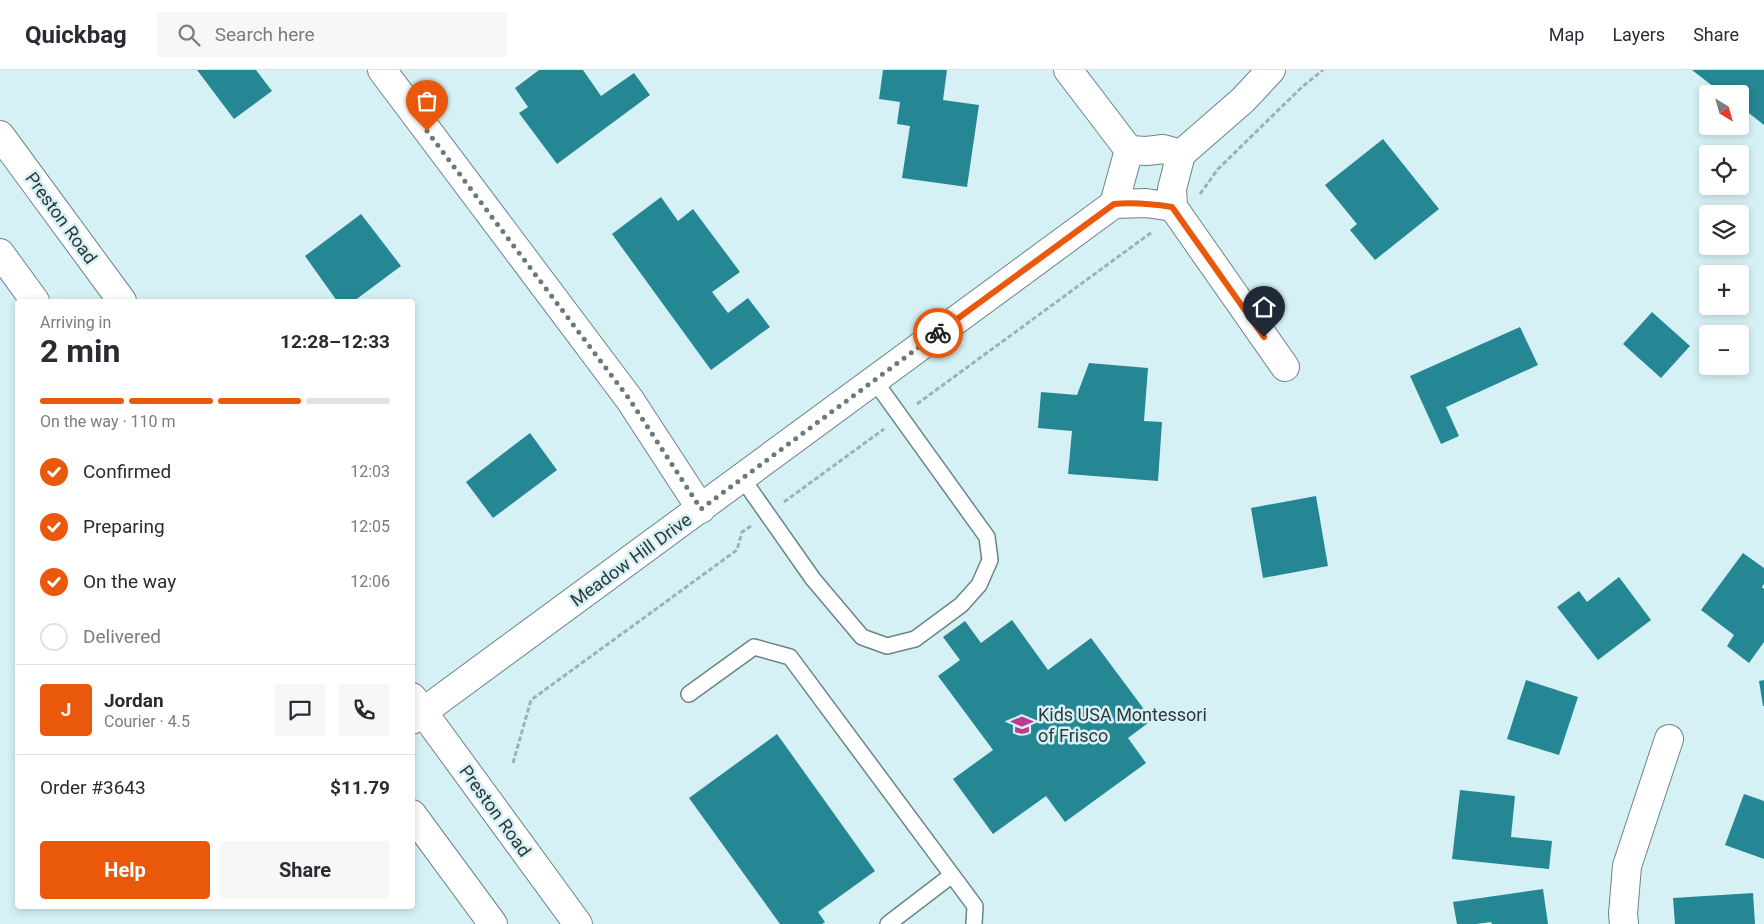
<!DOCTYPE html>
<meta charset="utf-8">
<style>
body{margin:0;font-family:Roboto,sans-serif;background:#f7f7f7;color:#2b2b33;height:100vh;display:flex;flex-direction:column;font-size:19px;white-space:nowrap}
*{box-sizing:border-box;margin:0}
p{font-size:16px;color:#7c7c81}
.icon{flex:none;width:28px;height:28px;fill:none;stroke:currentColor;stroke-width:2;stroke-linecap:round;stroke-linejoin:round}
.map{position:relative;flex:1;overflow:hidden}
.side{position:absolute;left:15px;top:229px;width:400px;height:610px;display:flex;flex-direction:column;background:#fff;border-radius:5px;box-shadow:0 2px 8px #0003}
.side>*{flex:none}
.needle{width:32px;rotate:143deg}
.controls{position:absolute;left:1699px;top:15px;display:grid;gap:10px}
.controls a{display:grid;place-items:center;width:50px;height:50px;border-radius:5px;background:#fff;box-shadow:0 2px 8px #0003;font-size:25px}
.pin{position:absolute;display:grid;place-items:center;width:42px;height:42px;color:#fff;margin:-51px -21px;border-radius:50% 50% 50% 0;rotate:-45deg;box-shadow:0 0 5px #0007}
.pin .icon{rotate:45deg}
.courier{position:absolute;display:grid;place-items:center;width:50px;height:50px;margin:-25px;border:4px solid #ea580c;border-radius:50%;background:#fff;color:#222;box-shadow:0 1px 6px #0007}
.head em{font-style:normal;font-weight:700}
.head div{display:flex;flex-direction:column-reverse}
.head{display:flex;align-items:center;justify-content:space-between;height:85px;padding:0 25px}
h1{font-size:32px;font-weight:700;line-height:38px}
.bar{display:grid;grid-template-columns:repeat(4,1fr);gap:8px 5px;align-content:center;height:60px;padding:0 25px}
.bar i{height:6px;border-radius:4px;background:#e1e1e2}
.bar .on{background:#ea580c}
.bar p{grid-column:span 4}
.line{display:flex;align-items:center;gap:12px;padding:0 25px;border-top:1px solid #e1e1e2}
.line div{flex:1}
.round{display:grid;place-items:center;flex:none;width:52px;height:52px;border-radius:5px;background:#f7f7f7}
ol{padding:0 25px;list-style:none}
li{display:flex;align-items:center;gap:15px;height:55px}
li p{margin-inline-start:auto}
li .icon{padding:5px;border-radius:50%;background:#ea580c;color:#fff;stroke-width:4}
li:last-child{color:#7c7c81}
li i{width:28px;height:28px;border:2px solid #e1e1e2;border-radius:50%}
.cta{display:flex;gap:10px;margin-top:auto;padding:10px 25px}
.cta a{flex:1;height:58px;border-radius:5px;background:#ea580c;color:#fff;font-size:20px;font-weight:700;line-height:58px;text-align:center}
.cta a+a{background:#f7f7f7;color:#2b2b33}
header{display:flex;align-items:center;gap:30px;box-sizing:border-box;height:70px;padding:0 25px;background:#fff;border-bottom:1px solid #e1e1e2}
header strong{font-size:24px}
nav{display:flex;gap:28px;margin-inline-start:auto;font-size:18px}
.search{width:350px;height:45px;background:#f7f7f7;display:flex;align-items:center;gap:12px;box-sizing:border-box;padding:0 18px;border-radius:5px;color:#7c7c81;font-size:19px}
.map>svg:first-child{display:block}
.building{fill:#258793}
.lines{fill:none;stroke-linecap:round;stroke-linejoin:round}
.service-casing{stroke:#6b8488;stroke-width:18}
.minor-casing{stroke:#6b8488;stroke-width:30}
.tertiary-casing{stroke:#6b8488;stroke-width:30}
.primary-casing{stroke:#6b8488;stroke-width:30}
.path{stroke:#9cb2b5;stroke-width:3;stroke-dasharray:5 2.5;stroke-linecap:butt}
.service{stroke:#fff;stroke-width:15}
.minor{stroke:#fff;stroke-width:28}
.tertiary{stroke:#fff;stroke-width:28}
.primary{stroke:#fff;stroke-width:28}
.done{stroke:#69797c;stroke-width:5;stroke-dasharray:0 9}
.route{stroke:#ea580c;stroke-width:6}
.labels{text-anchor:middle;stroke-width:5;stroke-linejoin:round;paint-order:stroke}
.street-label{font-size:18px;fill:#2e393b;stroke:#d6f1f5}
.poi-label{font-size:18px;fill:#2e393b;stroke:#d6f1f5;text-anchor:start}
</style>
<header>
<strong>Quickbag</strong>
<div class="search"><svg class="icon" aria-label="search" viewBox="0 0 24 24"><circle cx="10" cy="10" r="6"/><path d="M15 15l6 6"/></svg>Search here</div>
<nav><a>Map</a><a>Layers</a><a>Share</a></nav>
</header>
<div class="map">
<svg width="1764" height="854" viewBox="0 0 1764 854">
<rect width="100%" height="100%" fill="#d6f1f5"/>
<!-- building -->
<path class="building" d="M197 0H256L272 21 234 49Z
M539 0H583L601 26 634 3 650 25 557 94 519 43 528 37 515 18Z
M883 0H947L943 30 979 35 967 117 902 108 910 56 897 54 900 32 879 29Z
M1692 0H1764V55L1740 36V24H1723Z
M1383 69 1439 139 1375 190 1350 160 1357 154 1325 115Z
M661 127 678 151 693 139 740 202 712 222 728 243 748 228 770 257 711 300 612 164Z
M361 144 401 196 354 231H337L305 186Z
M1652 242 1690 276 1661 308 1623 274Z
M1520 257 1538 295 1446 337 1459 366 1441 374 1410 306Z
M1089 293 1148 298 1144 351 1162 352 1158 411 1068 404 1072 361 1038 358 1041 322 1077 325Z
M530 363 557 400 493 448 466 412Z
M1316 426 1328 496 1263 508 1251 438Z
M1743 483 1764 498V514L1762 517 1764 519V572L1749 593 1727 576 1734 565 1701 540Z
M1619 507 1651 550 1598 590 1557 537 1579 521 1587 532Z
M1012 550 1048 600 1091 568 1152 650 1128 668 1146 693 1065 752 1046 726 993 764 953 709 993 680 938 606 960 590 943 567 965 551 981 573Z
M1526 610 1578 627 1559 685 1507 669Z
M1764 610V636H1763L1759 611Z
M777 664 875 801 818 842 825 852 822 854H780L689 728Z
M1460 720 1515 726 1511 767 1552 771 1549 799 1452 789Z
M1744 724 1764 731V789L1725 775Z
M1543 819 1548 854H1492L1491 852 1476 854H1457L1453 832Z
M1753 823 1755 854H1675L1673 828Z"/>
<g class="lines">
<!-- service casing -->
<g class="service-casing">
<path id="service" d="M742 408 813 509 862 567 887 576 915 569 961 535 979 515 990 490 987 467 874 310
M689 624 754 577 790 587 975 836 974 854
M888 854 952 805"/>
</g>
<!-- minor casing -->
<g class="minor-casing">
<path id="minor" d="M382 0 630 330 701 439
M1068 0 1129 80
M1173 137 1285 297
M1624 854 1623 844 1627 796 1669 669"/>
</g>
<!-- tertiary casing -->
<g class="tertiary-casing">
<path id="tertiary" d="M1181 84 1243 30 1271 0
M412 650 1114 134 1146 133 1173 137 1172 119 1181 84 1163 79 1147 81 1129 80 1114 134"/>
</g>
<!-- primary casing -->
<g class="primary-casing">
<path id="primary" d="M0 65 122 231
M0 183 35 231
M412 627 578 854
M412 744 493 854"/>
</g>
<!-- path -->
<path class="path" d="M1200 124 1218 99 1302 17 1323 0
M917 334 1152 162
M784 432 884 359
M513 693 531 630 737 480 742 462 751 456"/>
<!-- service -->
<use href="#service" class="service"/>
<!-- minor -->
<use href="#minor" class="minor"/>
<!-- tertiary -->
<use href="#tertiary" class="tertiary"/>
<!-- primary -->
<use href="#primary" class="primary"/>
</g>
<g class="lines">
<!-- done -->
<path class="done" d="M427 61 630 330 701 439 938 263"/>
<!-- route -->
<path class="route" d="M938 263 1114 134C1134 132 1153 134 1172 137L1264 267"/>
</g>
<!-- icons -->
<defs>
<g id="school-bare" transform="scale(1.725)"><path d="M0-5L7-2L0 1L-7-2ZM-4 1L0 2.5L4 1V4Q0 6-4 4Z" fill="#ba3c8a" stroke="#d6f1f5" stroke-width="2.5" paint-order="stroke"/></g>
</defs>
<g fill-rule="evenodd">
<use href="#school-bare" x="1022" y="655"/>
</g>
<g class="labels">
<!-- street labels -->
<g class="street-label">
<text transform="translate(61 148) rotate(54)" y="6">Preston Road</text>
<text transform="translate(631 490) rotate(-36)" y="6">Meadow Hill Drive</text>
<text transform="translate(495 741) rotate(54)" y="6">Preston Road</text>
</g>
<!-- poi labels -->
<g class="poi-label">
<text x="1038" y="651">Kids USA Montessori<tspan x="1038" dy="21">of Frisco</tspan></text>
</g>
</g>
</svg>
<div class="controls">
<a><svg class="needle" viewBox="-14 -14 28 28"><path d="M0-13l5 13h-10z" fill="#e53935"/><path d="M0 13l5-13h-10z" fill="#7c7c81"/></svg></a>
<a><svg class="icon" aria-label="locate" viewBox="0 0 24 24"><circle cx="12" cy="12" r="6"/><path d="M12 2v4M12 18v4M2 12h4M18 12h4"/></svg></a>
<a><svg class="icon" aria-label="layers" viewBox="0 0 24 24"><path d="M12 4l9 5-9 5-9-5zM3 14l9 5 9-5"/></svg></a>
<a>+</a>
<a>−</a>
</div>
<div class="pin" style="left:427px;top:61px;background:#ea580c"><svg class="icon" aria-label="bag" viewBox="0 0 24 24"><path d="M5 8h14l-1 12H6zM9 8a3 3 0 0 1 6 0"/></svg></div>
<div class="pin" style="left:1264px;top:267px;background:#1f2937"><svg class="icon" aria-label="home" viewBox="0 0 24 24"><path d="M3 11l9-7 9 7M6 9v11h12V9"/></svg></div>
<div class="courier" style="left:938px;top:263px"><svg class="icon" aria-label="bike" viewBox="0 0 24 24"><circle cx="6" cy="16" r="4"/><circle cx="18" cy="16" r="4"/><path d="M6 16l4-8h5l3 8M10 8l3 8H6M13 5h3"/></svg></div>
<section class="side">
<div class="head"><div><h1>2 min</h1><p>Arriving in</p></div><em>12:28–12:33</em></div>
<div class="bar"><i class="on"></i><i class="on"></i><i class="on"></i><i></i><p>On the way · 110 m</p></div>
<ol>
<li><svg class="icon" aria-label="check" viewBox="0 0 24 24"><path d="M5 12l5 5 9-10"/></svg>Confirmed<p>12:03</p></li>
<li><svg class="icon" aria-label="check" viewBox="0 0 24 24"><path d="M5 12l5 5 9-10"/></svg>Preparing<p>12:05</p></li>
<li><svg class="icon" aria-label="check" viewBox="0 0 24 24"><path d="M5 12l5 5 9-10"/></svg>On the way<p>12:06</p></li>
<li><i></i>Delivered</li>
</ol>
<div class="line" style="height:90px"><b class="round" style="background:#ea580c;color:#fff">J</b><div><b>Jordan</b><p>Courier · 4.5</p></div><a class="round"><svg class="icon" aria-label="chat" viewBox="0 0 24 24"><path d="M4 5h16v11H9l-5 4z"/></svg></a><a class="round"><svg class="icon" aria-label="phone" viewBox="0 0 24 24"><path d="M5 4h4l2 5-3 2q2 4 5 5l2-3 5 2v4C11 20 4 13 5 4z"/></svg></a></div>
<div class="line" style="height:65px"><div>Order #3643</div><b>$11.79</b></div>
<div class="cta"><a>Help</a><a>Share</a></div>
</section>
</div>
